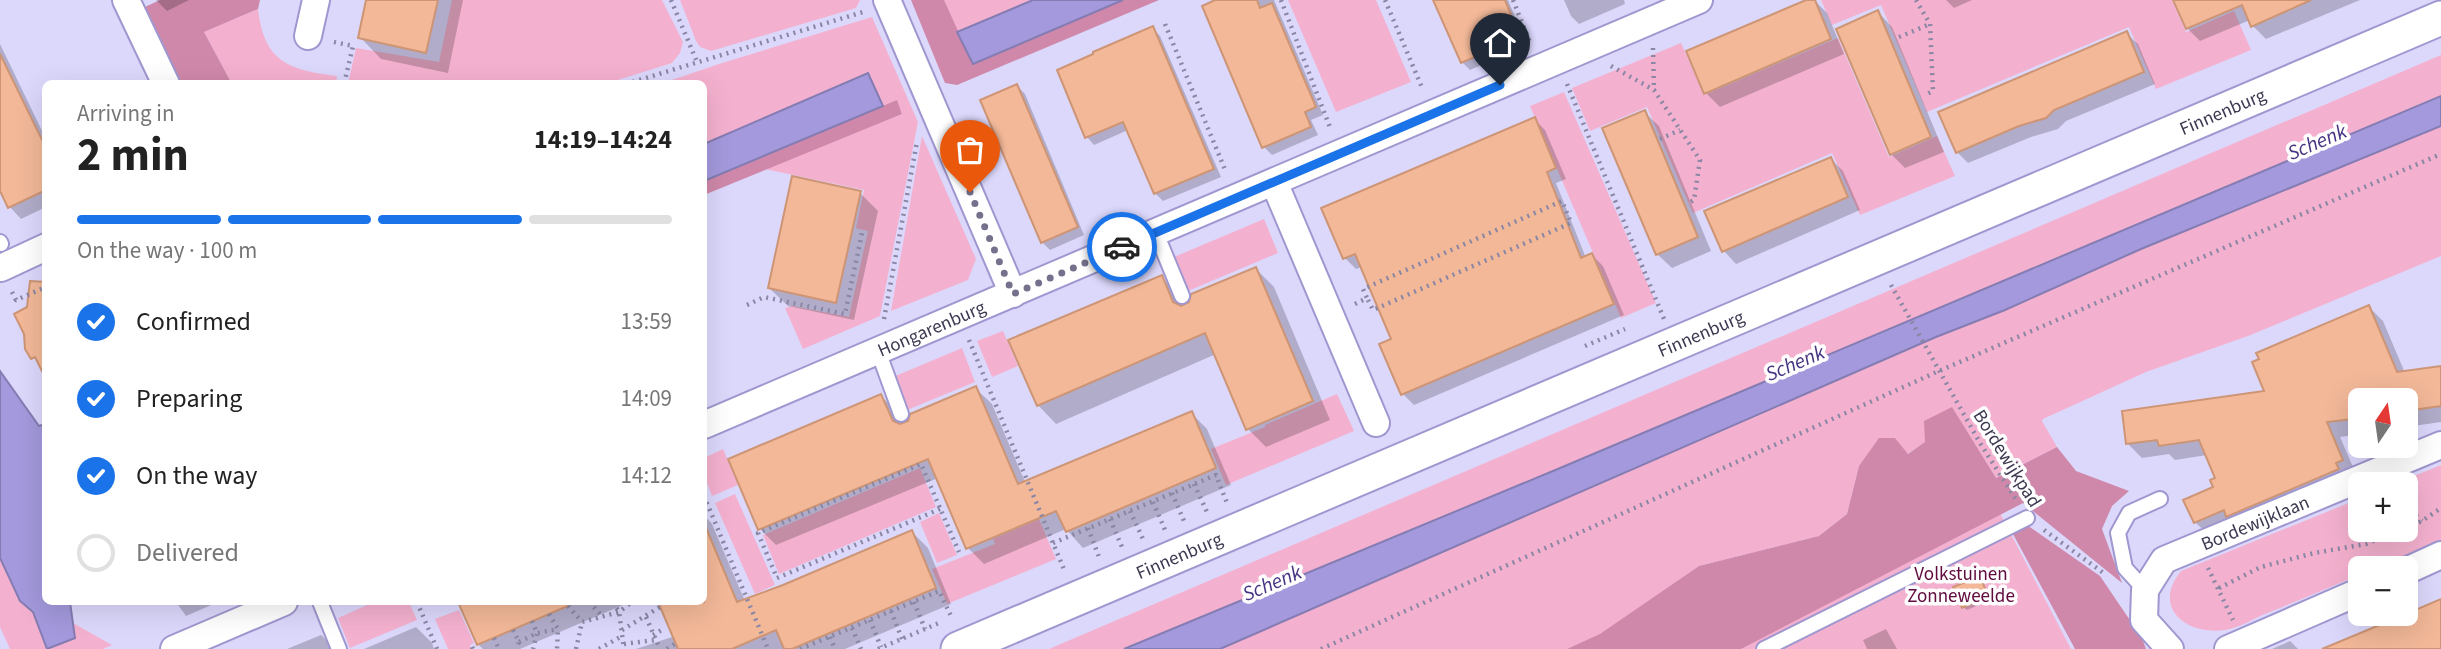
<!DOCTYPE html>
<meta charset="utf-8">
<style>
body{margin:0;font-family:"Source Sans 3",sans-serif;background:#f6f6f6;color:#222;height:100vh;display:flex;flex-direction:column;font-size:26px;white-space:nowrap}
*{box-sizing:border-box;margin:0}
p{font-size:23px;color:#767676}
.icon{flex:none;width:38px;height:38px;fill:none;stroke:currentColor;stroke-width:2;stroke-linecap:round;stroke-linejoin:round}
.map{position:relative;flex:1;overflow:hidden}
.sheet{position:absolute;left:42px;top:80px;width:665px;height:525px;display:flex;flex-direction:column;background:#fff;border-radius:10px;box-shadow:0 7px 28px #0002}
.sheet>*{flex:none}
.needle{width:46px;rotate:13deg}
.controls{position:absolute;left:2348px;top:388px;display:grid;gap:14px}
.controls a{display:grid;place-items:center;width:70px;height:70px;border-radius:10px;background:#fff;box-shadow:0 7px 28px #0002;font-size:35px}
.pin{position:absolute;display:grid;place-items:center;width:60px;height:60px;color:#fff;margin:-72px -30px;border-radius:50% 50% 50% 0;rotate:-45deg;box-shadow:0 0 7px #0007}
.pin .icon{rotate:45deg}
.courier{position:absolute;display:grid;place-items:center;width:70px;height:70px;margin:-35px;border:5px solid #1a73e8;border-radius:50%;background:#fff;color:#222;box-shadow:0 2px 9px #0007}
.headline em{font-style:normal;font-weight:700}
.headline div{display:flex;flex-direction:column-reverse}
.headline{display:flex;align-items:center;justify-content:space-between;height:119px;padding:0 35px}
h1{font-size:46px;font-weight:700;line-height:52px}
.bar{display:grid;grid-template-columns:repeat(4,1fr);gap:10px 7px;align-content:center;height:84px;padding:0 35px}
.bar i{height:9px;border-radius:5px;background:#e0e0e0}
.bar .current{background:#1a73e8}
.bar p{grid-column:span 4}
ol{padding:0 35px;list-style:none}
li{display:flex;align-items:center;gap:21px;height:77px}
li p{margin-inline-start:auto}
li .icon{padding:7px;border-radius:50%;background:#1a73e8;color:#fff;stroke-width:4}
li:last-child{color:#767676}
li i{width:38px;height:38px;border:4px solid #e0e0e0;border-radius:50%}
.map>svg:first-child{display:block}
.green{fill:#f4b1cf}
.forest{fill:#cf88a9}
.water{fill:#a399dc;stroke:#847cb2;stroke-width:2}
.shadow{fill:#0003}
.building{fill:#f2b898;stroke:#cd9575;stroke-width:2}
.lines{fill:none;stroke-linecap:round;stroke-linejoin:round}
.service-casing{stroke:#9f97cf;stroke-width:18}
.minor-casing{stroke:#9f97cf;stroke-width:30}
.tertiary-casing{stroke:#9f97cf;stroke-width:37}
.path{stroke:#8a87a4;stroke-width:4.5;stroke-dasharray:2 5;stroke-linecap:butt}
.service{stroke:#fff;stroke-width:14}
.minor{stroke:#fff;stroke-width:26}
.tertiary{stroke:#fff;stroke-width:33}
.done{stroke:#74718d;stroke-width:7;stroke-dasharray:0 12.6}
.route{stroke:#1a73e8;stroke-width:9}
.labels{text-anchor:middle;stroke-width:7;stroke-linejoin:round;paint-order:stroke}
.street-label{font-size:19px;fill:#3c3951;stroke:#fefefe}
.park-label{font-size:19px;fill:#610b3e;stroke:#fefefe}
.water-label{font-size:21px;font-style:italic;fill:#463382;stroke:#fefefe}
</style>
<div class="map">
<svg width="2441" height="649" viewBox="0 0 2441 649">
<rect width="100%" height="100%" fill="#dcd8fc"/>
<!-- green -->
<path class="green" d="M452 0H662L683 42 680 53 672 63 605 84H348L356 48 439 62Z
M680 0H860L856 8 711 51 700 47 696 41Z
M944 0H1033L957 32Z
M1288 0H1376L1411 82 1336 112Z
M1821 0H2172L2186 32 2234 11 2251 50 2156 89 2129 27 1927 112 1881 5 1832 25Z
M258 9C264 62 289 70 337 76L336 84H232L204 32Z
M872 17 918 122 880 316 803 349 785 308 792 306 849 317 868 231 856 228 864 190 765 169 902 114 897 101 883 106 868 73 704 144V84H660L719 64Z
M1838 38 1889 157 1937 136 1955 176 1860 215 1832 153 1693 213 1647 107 1590 131 1572 88 1681 43 1704 95Z
M2441 55V96L1553 471 1124 649H1049Z
M1564 92 1656 303 1621 318 1530 106Z
M2441 126V256L2248 336 2146 372 2043 419 2042 421 2057 447 1996 478 1952 408 1925 443 1907 454 1859 466 1847 514 1819 536 1699 566 1600 635 1567 649H1220L1936 337 2005 310 2141 249Z
M922 136 976 259 968 280 891 311Z
M1264 219 1278 253 1188 291 1174 257Z
M1003 331 1018 366 992 377 977 341Z
M962 348 975 382 907 410 893 377Z
M1337 394 1354 431 1226 485 1211 449 1265 427V425Z
M723 449 738 485 712 496 704 475V458Z
M2441 465V541L2375 569H2361V574C2329 588 2297 601 2265 614 2253 619 2239 628 2225 630 2187 636 2151 608 2181 571L2361 498V530H2406V485H2392Z
M920 468 936 507 779 574 763 535Z
M735 494 775 585 755 594 715 503Z
M1991 496 2071 649H1688Z
M939 513 957 555 937 563 920 522Z
M1039 519 1056 559 947 604 932 569 995 544 993 539Z
M0 558 20 601 33 612 46 649H10L0 627Z
M374 602H409L417 620 350 648 338 618Z
M459 610 474 643 470 645 471 649H448L435 619Z
M73 623 112 645 103 649H47L74 638Z"/>
<!-- forest -->
<path class="forest" d="M160 0H260L258 9 204 32 232 84H182L145 7Z
M911 0H944L973 64 1123 0H1159L957 85 945 83Z
M897 100 902 114 704 195V181Z
M1952 407 1996 478 2057 447 2076 471 2129 491 2112 506 2102 529 2122 583 2023 503 1741 649H1567L1600 634 1699 566 1819 536 1847 514 1859 466 1879 438H1895L1908 454 1925 442 1924 421Z
M2027 525 2100 576 2142 638 2146 649H2075L2013 534Z"/>
<!-- water -->
<path class="water" d="M1033 0H1123L973 64 957 32Z
M868 73 883 106 704 181V144Z
M2441 96V126L2141 249 2005 310 1936 337 1220 649H1124L1553 471Z
M0 371 39 426 45 424 46 602H70L75 638 47 649 33 612 20 601 0 558Z"/>
<!-- shadow -->
<path class="shadow" d="M156 0H189L167 11Z
M368 0H463L448 73 381 59 360 37Z
M1219 0H1274L1323 115 1311 120 1318 135 1272 155 1264 147Z
M1436 0H1508L1521 31 1510 35 1516 50 1470 70 1462 62Z
M1564 0H1624L1625 4 1579 24 1571 16Z
M1810 0H1814L1827 13 1844 54 1720 107 1706 93Z
M1946 0H1972L1954 8Z
M2175 0H2360L2266 39 2253 26 2250 20 2200 41 2187 28Z
M1878 12 1892 27 1944 152 1905 168 1891 154Z
M1152 28 1160 36 1221 177 1163 201 1155 193 1128 130 1094 145 1087 137Z
M2126 33 2138 44 2155 84 2066 121 2058 129 2031 137 1968 163 1957 152Z
M0 44 46 139V207L21 219 10 207 0 187Z
M1017 86 1025 94 1084 235 1050 250 1042 242Z
M1644 112 1659 126 1711 251 1672 268 1657 254Z
M1534 119 1545 130 1566 179 1556 183 1586 258 1592 255 1603 266 1624 315 1414 405 1403 394 1393 340 1362 267 1356 269 1345 258Z
M1831 159 1843 171 1860 210 1736 264 1724 251Z
M860 193 878 211 854 320 788 306 769 288Z
M1256 269 1274 287 1330 420 1266 447 1248 429 1216 354 1056 424 1038 405 1161 277 1179 295 1184 306Z
M2369 307 2383 321 2405 373 2441 368V422L2406 427V401H2361V434L2340 437 2356 474 2210 536 2195 522 2215 488 2217 479 2207 455 2175 460 2169 454 2142 458 2127 443 2267 393Z
M975 388 992 404 1025 482 1191 413 1207 429 1231 485 1083 548 1066 529 984 564 968 548 938 478 776 545 760 529 881 396 897 412 903 424Z
M704 515 712 524 745 601 912 532 928 548 951 604 845 649H636L675 636 660 602H704Z
M1979 578 1991 600 1967 610 1963 607Z
M176 602H215L216 603 186 616Z
M460 602H630L520 649H483L478 644Z
M416 627 432 643 434 649H364Z
M1886 629 1897 649H1867L1863 640Z
M321 635 336 649H287Z
M2290 641 2298 649H2272Z"/>
<!-- building -->
<path class="building" d="M366 0H438L426 53 358 38Z
M1215 0H1257L1260 8 1272 3 1316 107 1305 112 1311 127 1262 148 1202 6Z
M1433 0H1505L1514 22 1503 27 1509 42 1461 63Z
M1806 0H1815L1831 39 1704 94 1686 51Z
M2173 0H2311L2251 27 2242 5 2186 29Z
M1878 10 1931 137 1890 155 1836 29Z
M1153 26 1214 169 1154 194 1123 122 1085 138 1057 70 1093 54V52Z
M2127 31 2144 72 2054 110 2046 118 2019 126 1956 153 1938 112Z
M0 54 46 148V190L8 208 0 191Z
M1017 84 1078 227 1041 243 980 100Z
M1645 110 1698 237 1656 255 1602 128Z
M1535 117 1556 168 1547 172 1581 258 1592 253 1614 304 1401 395 1379 344 1391 339 1355 254 1343 259 1321 208Z
M1831 157 1848 197 1722 252 1704 211Z
M792 176 861 191 836 303 768 288Z
M1256 267 1313 401 1246 430 1205 333 1037 406 1008 340 1162 275 1173 302 1181 306 1189 302 1191 294Z
M30 281 46 282V379L35 357 31 359 25 349 24 334 14 314 27 307Z
M2369 305 2397 372 2441 366V406L2406 411V401H2361V418L2327 422 2343 460 2336 463 2339 469 2226 517 2224 510 2194 523 2183 500 2213 487 2210 480 2215 478 2199 440 2159 446 2157 440 2126 444 2122 411 2264 391 2252 362 2259 359 2256 353Z
M976 386 1018 484 1192 411 1216 468 1066 532 1056 511 966 549 928 459 758 530 728 459 881 394 893 421 900 424 908 421 910 414Z
M704 523 737 602 783 585 912 530 936 588 792 649H784L776 630 732 649H678L658 602H704Z
M1980 576 1988 596 1962 608 1953 587Z
M2441 599V649H2322L2406 614Z
M458 602H577L477 645Z"/>
<g class="lines">
<!-- service casing -->
<g class="service-casing">
<path id="service" d="M1156 233 1182 296
M0 242 1 244
M878 351 901 414
M2145 590 2125 568 2118 533 2129 513 2160 499
M320 602 339 649
M1764 649 2027 518"/>
</g>
<!-- minor casing -->
<g class="minor-casing">
<g id="minor">
<path d="M126 0 166 84"/>
<path d="M887 0 1013 294"/>
<path d="M308 36 316 0"/>
<path d="M1274 182 1376 423"/>
<path d="M1 268 46 247"/>
<path id="s1" d="M704 425 1699 0"/>
<path d="M2406 571 2441 555"/>
<path d="M174 649 284 602"/>
<path id="s2" d="M2170 649 2144 620 2145 590 2164 560 2441 445"/>
<path d="M2228 649 2361 591"/>
</g>
</g>
<!-- tertiary casing -->
<g class="tertiary-casing">
<g id="tertiary">
<path id="s3" d="M958 649 2441 18"/>
</g>
</g>
<!-- path -->
<path class="path" d="M671 0 697 62
M1281 0 1331 130
M1385 0 1423 90
M1513 0 1531 45
M1916 0 1930 24 1933 91 1925 95
M1165 24 1226 172
M1899 37 1930 24
M334 42 353 46 344 84
M1653 48 1654 90
M1611 66 1654 90 1700 160 1694 200 1687 204
M626 84 863 12
M1567 84 1664 319
M1660 139 1680 130
M1891 285 1980 443 2017 501
M12 292 16 300 46 287
M1355 304 1367 298 1363 289 1562 201 1571 223 1373 310 1367 298
M747 305 764 297 845 314 862 233
M884 319 917 142
M969 340 1065 572
M1585 346 1625 329
M1194 484 1207 512
M1172 493 1184 521
M704 496 768 649
M1153 502 1165 530
M2406 506 2422 521
M940 509 777 578 758 533 921 464 959 552
M1130 511 1143 539
M1110 519 1122 547
M1088 528 1099 557
M2406 528 2422 521 2441 508
M2044 530 2105 574
M1053 543 1216 475 1227 503
M2208 568 2233 620
M2219 588 2261 567 2314 553 2366 544 2400 530
M417 602 437 649
M589 602 602 616
M613 602 619 612 624 649
M914 602 925 629
M568 606 582 622
M891 611 902 639
M549 614 558 629 557 649
M646 617 660 649
M870 620 881 647
M532 621 537 633 533 649
M852 628 861 649
M513 630 519 642 516 649
M622 630 660 607
M653 635 665 628
M830 637 835 649
M494 638 499 649
M519 642 537 633 558 629
M624 644 655 640
M472 647 473 649
M576 649 582 622 619 612 632 602
M599 649 622 636
M667 649 676 643
M800 649 939 591 952 618
M878 649 939 623
M1321 649 1939 371 2441 154"/>
<!-- service -->
<use href="#service" class="service"/>
<!-- minor -->
<use href="#minor" class="minor"/>
<!-- tertiary -->
<use href="#tertiary" class="tertiary"/>
</g>
<g class="lines">
<!-- done -->
<path class="done" d="M970 192 1013 294 1122 247"/>
<!-- route -->
<path class="route" d="M1122 247 1500 85"/>
</g>
<g class="labels">
<!-- street labels -->
<g class="street-label">
<text dy="7" stroke="none"><textPath href="#s3" startOffset="1374">Finnenburg</textPath></text>
<text dy="7" stroke="none"><textPath href="#s1" startOffset="247">Hongarenburg</textPath></text>
<text dy="7" stroke="none"><textPath href="#s3" startOffset="807">Finnenburg</textPath></text>
<text transform="translate(2008 458) rotate(58)" y="7">Bordewijkpad</text>
<text dy="7" stroke="none"><textPath href="#s2" startOffset="203">Bordewijklaan</textPath></text>
<text dy="7" stroke="none"><textPath href="#s3" startOffset="240">Finnenburg</textPath></text>
</g>
<!-- park labels -->
<g class="park-label">
<text x="1961" y="580">Volkstuinen<tspan x="1961" dy="22">Zonneweelde</tspan></text>
</g>
<!-- water labels -->
<g class="water-label">
<text transform="translate(2317 142) rotate(-23)" y="7">Schenk</text>
<text transform="translate(1795 363) rotate(-23)" y="7">Schenk</text>
<text transform="translate(1272 583) rotate(-23)" y="7">Schenk</text>
</g>
</g>
</svg>
<div class="controls">
<a><svg class="needle" viewBox="-14 -14 28 28"><path d="M0-13l5 13h-10z" fill="#e53935"/><path d="M0 13l5-13h-10z" fill="#767676"/></svg></a>
<a>+</a>
<a>−</a>
</div>
<div class="pin" style="left:970px;top:192px;background:#ea580c"><svg class="icon" aria-label="bag" viewBox="0 0 24 24"><path d="M5 8h14l-1 12H6zM9 8a3 3 0 0 1 6 0"/></svg></div>
<div class="pin" style="left:1500px;top:85px;background:#1f2937"><svg class="icon" aria-label="home" viewBox="0 0 24 24"><path d="M3 11l9-7 9 7M6 9v11h12V9"/></svg></div>
<div class="courier" style="left:1122px;top:247px"><svg class="icon" aria-label="car" viewBox="0 0 24 24"><path d="M5 17H2v-5l4-1 3-4h7l3 4 3 1v5h-3M9 17h6M6 11h13"/><circle cx="7" cy="17" r="2"/><circle cx="17" cy="17" r="2"/></svg></div>
<section class="sheet">
<div class="headline"><div><h1>2 min</h1><p>Arriving in</p></div><em>14:19–14:24</em></div>
<div class="bar"><i class="current"></i><i class="current"></i><i class="current"></i><i></i><p>On the way · 100 m</p></div>
<ol>
<li><svg class="icon" aria-label="check" viewBox="0 0 24 24"><path d="M5 12l5 5 9-10"/></svg>Confirmed<p>13:59</p></li>
<li><svg class="icon" aria-label="check" viewBox="0 0 24 24"><path d="M5 12l5 5 9-10"/></svg>Preparing<p>14:09</p></li>
<li><svg class="icon" aria-label="check" viewBox="0 0 24 24"><path d="M5 12l5 5 9-10"/></svg>On the way<p>14:12</p></li>
<li><i></i>Delivered</li>
</ol>
</section>
</div>
